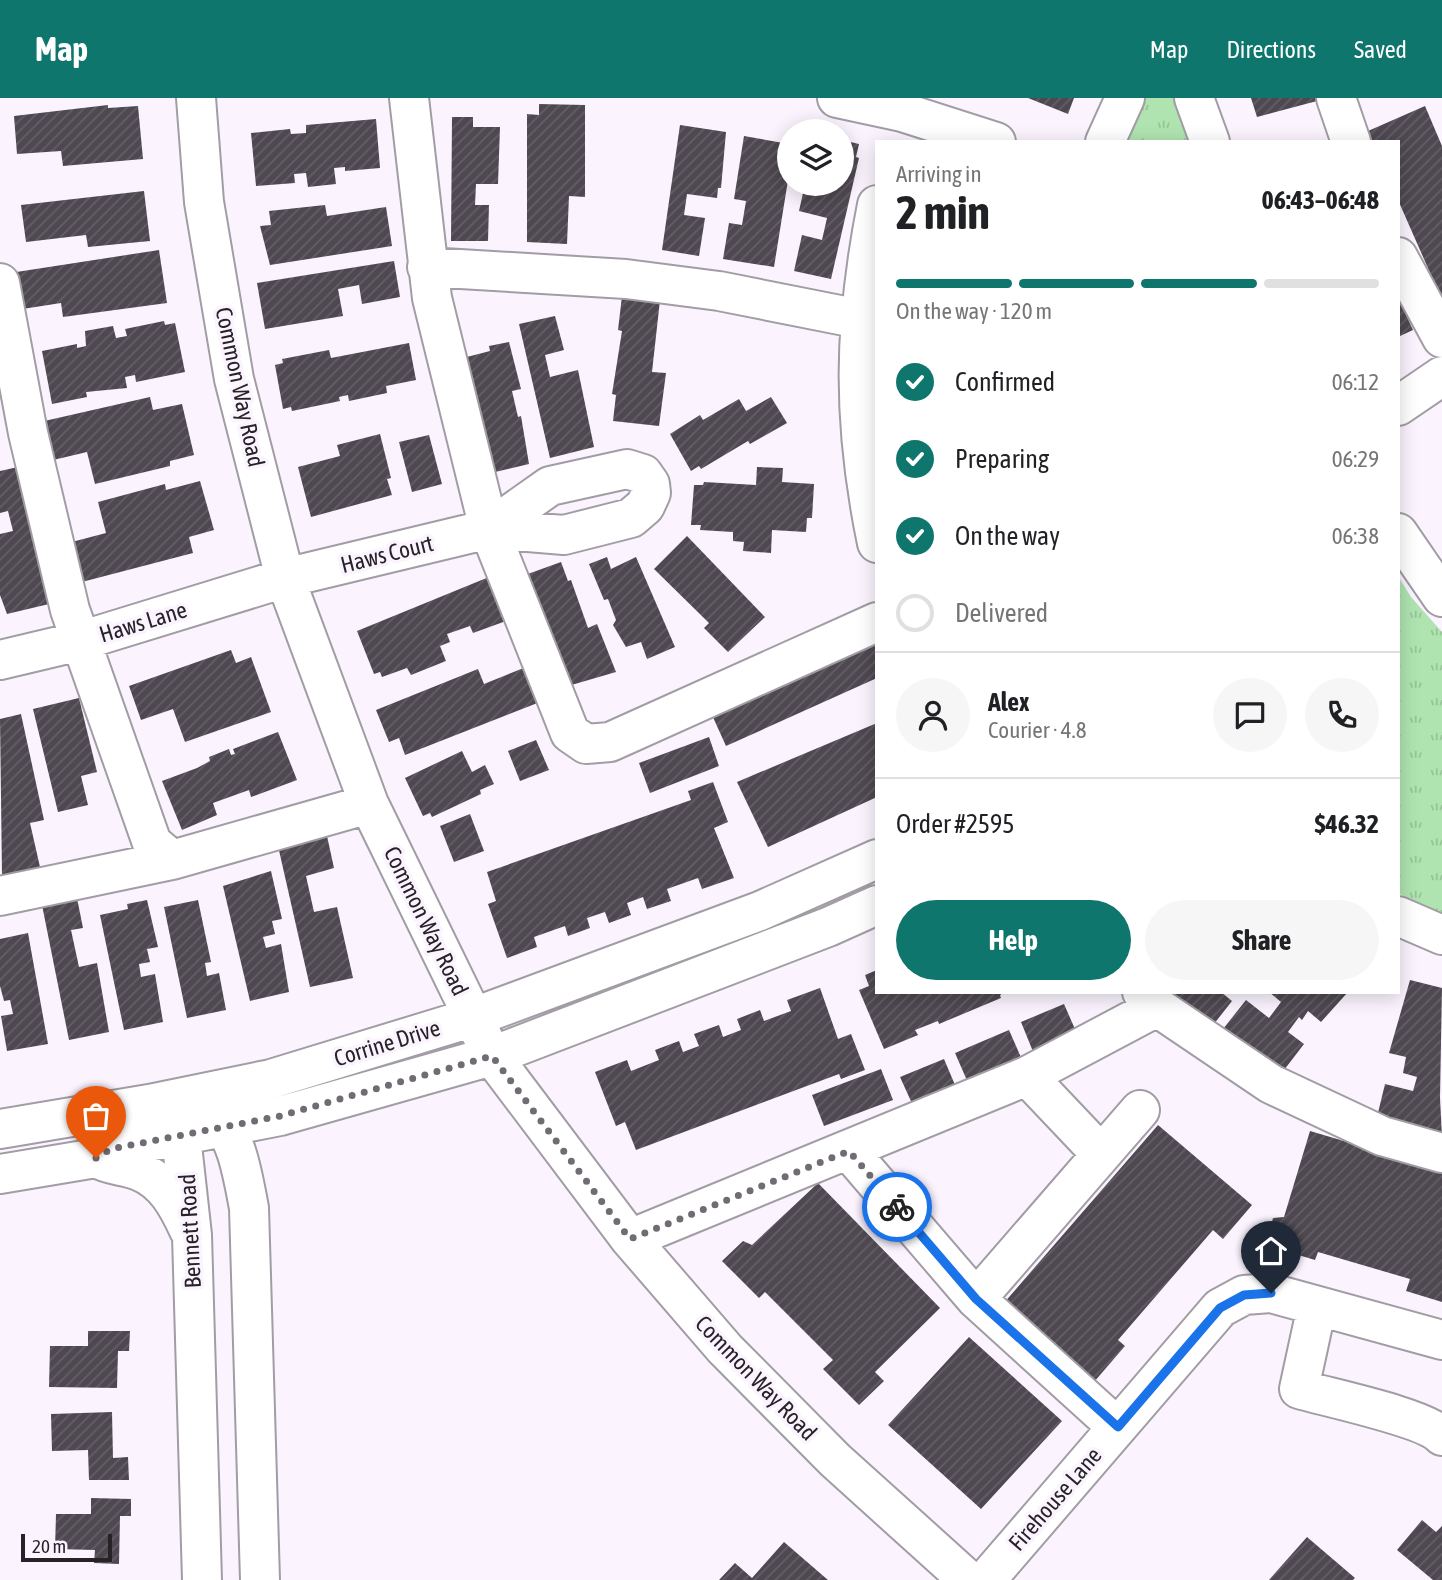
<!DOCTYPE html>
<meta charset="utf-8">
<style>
body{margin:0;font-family:"Asap Condensed",sans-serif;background:#f6f6f6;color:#202124;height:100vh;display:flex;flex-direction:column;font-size:26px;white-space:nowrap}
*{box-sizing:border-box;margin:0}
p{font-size:23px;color:#757577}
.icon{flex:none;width:38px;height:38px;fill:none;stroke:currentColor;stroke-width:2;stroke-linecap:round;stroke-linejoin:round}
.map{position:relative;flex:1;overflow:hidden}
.details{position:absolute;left:875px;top:42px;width:525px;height:854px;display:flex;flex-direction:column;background:#fff;border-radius:0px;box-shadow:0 4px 18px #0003}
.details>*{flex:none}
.tools{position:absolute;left:777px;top:21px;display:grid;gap:14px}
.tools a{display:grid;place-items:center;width:77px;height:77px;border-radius:50%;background:#fff;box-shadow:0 4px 18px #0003;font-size:35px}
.scale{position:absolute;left:21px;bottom:18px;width:91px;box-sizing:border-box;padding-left:7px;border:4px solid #262327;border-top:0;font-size:19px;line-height:24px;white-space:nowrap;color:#262327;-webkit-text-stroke:5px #fbf4ff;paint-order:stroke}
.pin{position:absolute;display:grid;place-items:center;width:60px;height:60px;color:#fff;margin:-72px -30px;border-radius:50% 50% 50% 0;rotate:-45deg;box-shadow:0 0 7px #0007}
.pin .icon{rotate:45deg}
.courier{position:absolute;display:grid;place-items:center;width:70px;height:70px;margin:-35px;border:5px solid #1a73e8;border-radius:50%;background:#fff;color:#222;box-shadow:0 2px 9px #0007}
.overview em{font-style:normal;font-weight:700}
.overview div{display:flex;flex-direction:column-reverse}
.overview{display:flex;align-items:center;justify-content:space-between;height:119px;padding:0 21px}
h1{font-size:46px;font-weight:700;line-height:52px}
.bar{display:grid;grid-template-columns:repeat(4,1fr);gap:10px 7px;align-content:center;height:84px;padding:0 21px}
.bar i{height:9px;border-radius:5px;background:#e0e0e0}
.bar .active{background:#0f766e}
.bar p{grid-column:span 4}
.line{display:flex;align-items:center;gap:18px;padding:0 21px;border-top:2px solid #e0e0e0}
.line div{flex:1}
.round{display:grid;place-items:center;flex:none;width:74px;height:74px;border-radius:37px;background:#f6f6f6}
ol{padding:0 21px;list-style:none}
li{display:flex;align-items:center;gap:21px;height:77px}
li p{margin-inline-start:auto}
li .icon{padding:7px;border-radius:50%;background:#0f766e;color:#fff;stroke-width:4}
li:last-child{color:#757577}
li i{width:38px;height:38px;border:4px solid #e0e0e0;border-radius:50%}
.cta{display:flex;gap:14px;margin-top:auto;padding:14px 21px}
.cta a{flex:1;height:80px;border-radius:42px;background:#0f766e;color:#fff;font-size:28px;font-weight:700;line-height:80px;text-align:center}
.cta a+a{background:#f6f6f6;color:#202124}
header{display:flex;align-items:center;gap:42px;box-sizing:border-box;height:98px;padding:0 35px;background:#0f766e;color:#fff}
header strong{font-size:33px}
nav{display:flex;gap:38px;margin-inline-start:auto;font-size:24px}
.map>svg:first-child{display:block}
.park{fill:url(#park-tufts)}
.building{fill:url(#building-hatch)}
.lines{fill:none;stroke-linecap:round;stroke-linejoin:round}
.minor-casing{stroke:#a29ca5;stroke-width:42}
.minor{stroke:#fff;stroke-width:38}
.done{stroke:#716c73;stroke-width:7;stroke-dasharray:0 12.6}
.route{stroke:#1a73e8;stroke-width:9}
.labels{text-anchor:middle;stroke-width:7;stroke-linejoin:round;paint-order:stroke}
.street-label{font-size:23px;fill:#262327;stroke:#fbf4ff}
</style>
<header>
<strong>Map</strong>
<nav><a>Map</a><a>Directions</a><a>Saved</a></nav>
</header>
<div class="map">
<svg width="1442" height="1482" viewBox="0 0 1442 1482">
<defs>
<pattern id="park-tufts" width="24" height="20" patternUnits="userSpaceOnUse" patternTransform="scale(1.75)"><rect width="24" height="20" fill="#afe4b0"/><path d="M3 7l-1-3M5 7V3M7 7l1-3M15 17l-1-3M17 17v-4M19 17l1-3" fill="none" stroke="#96c397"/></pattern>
<pattern id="building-hatch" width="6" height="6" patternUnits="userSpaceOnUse" patternTransform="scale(1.75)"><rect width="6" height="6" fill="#4e4851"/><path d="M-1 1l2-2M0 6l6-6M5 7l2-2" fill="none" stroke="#645f67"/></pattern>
</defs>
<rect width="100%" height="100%" fill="#fbf4ff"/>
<!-- park -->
<path class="park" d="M1141 0H1186L1202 44H1125Z
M1398 478 1411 499 1442 534V818L1398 795Z"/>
<!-- building -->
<path class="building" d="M1028 0H1074L1068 16Z
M1251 0H1316L1317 3 1257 19Z
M539 6 585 7V99L569 98 567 146 527 144V16L539 17Z
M108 7V10L138 8 143 61 63 68 61 53 17 56 14 18Z
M1425 8 1442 48V202L1398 102V44H1373L1368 33Z
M452 19H473V29H500L498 86H476L475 107H489L488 143H451Z
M376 21 380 70 345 73V69L334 70 336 86 308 89 306 75 294 76 295 85 256 88 251 35 290 31 291 36 306 35V27Z
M680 27 726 34 721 90H718L717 100 687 96 684 117 705 120 699 158 662 152Z
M744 38 789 46V76L774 169 723 161 729 125 742 127 746 103 734 101Z
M842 42 859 46 856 59 859 60 831 181 794 173 802 137 822 142 827 120 799 113 805 86H842Z
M144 93 150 143 88 149 86 137 26 144 21 107Z
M325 107 327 118 386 109 392 148 270 167 260 128 271 127 269 113Z
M159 152 167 205 63 219 61 205 16 212 10 175Z
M394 163 400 199 362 206 359 187 338 191 343 218 265 231 257 185Z
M622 198 660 202 652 274 666 275 659 328 613 323 616 297 612 296 622 233 618 232Z
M1398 199 1413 232 1398 239Z
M555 218 564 252 545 257 550 279 578 272 594 349 550 360 519 226Z
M164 223 165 227 175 225 185 274 136 284 135 277 125 279 127 290 86 294 87 299 52 306 42 253 77 246V250L86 248 85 233 113 228 116 240 127 238 125 231Z
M509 244 521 291 512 293 518 319 521 318 529 366 491 375 463 260 490 253 489 248Z
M409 245 416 282 386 288 387 295 349 303 348 297 339 299 340 303 292 313 291 309 283 311 275 267 283 265 282 261 329 252 331 260Z
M150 299 153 312 182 306 194 357 170 363V368L95 386 87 354 49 363 40 324Z
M771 299 787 325 750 346 748 343 701 371 699 368 691 373 670 336 700 317 703 322 739 301 746 313Z
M380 336 391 380 387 381 392 397 311 419 298 369 340 358 337 347Z
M429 337 442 386 412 394 399 344Z
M18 369 49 506 7 516 0 497V436L13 433 8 413 0 415V373Z
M757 369 783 370 782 384 814 386 812 420H807L806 434 772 432 771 455 743 453 744 444 733 443V434L700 432 701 427H691L694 387H703L704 384 756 387Z
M200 383 214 432 189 439 193 455 78 485 68 445 106 435 98 404 165 386 166 392Z
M687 438 765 519 728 554 704 530 709 525 654 471Z
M607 459 611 471 636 459 675 549 647 561 641 544 626 549 613 527 616 522 608 501 604 502 589 466Z
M561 464 568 483 571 482 588 530 597 526 616 574 568 588 525 477Z
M489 479 506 523 473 535 470 528 447 536 450 544 440 548 446 563 411 577 407 570 382 579 380 574 374 576 357 533Z
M877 543V580L726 648 712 617Z
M231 552 236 565 251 559 271 614 185 644 173 611 141 622 129 588Z
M526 569 540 604 405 657 399 640 389 644 376 612 478 571 484 586Z
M79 600 97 674 81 678 88 707 58 714 33 611Z
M21 616 44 722 30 725 40 769 2 778 0 621Z
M877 625V699L768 749 737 684Z
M278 634 297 682 251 699 249 692 213 705 217 717 182 732 162 683 197 670 210 663 209 659 229 651 231 657 235 656 233 651Z
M709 639 719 668 650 695 639 665Z
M536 642 549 672 520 683 508 653Z
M462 653 472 674 485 667 494 686 480 692 481 696 432 719 430 715 423 718 405 680Z
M713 684 728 724 714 730 734 780 702 791 698 780 667 791 671 803 647 811 643 799 627 805 631 817 609 825 605 814 587 820 590 830 568 838 565 828 534 839 537 849 507 860 488 806 496 803 487 774 691 702 688 693Z
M470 716 484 753 454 764 440 728Z
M327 738 334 770 306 778 314 814 337 809 353 880 310 889 278 748Z
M271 773 282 821 272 823 275 836 263 839 266 850 281 846 289 894 250 903 223 788Z
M76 795 83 830 71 832 79 869 97 865 109 934 69 942 41 802Z
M147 802 158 849 147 851 150 864 139 866 141 879 155 876 163 924 124 932 100 817 128 811 127 806Z
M198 802 211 864 205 865 207 878 219 875 226 912 187 920 164 809Z
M28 835 48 946 7 953 1 918 13 916 10 902 4 903 0 888V841Z
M877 872V894H1005L1000 897 1001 900 939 926 938 923 915 932 918 937 884 951 859 892 869 888 865 877Z
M1410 882 1442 890 1440 1000 1442 1039 1376 1023 1385 986 1413 993 1417 979 1403 975 1406 959 1389 955Z
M820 890 838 941 851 936 865 972 841 981 839 976 636 1052 625 1024 616 1028 595 974 627 962 631 973 659 962 655 952 679 943 683 954 699 948 694 936 719 927 723 939 741 932 737 921 760 912 764 923 791 913 787 902Z
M1163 894H1221L1232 903 1210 931Z
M1269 894H1348L1321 924 1308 913 1302 922 1299 919 1288 934 1304 946 1281 976 1223 931 1246 902 1269 920 1281 904Z
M1064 906 1078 938 1034 956 1021 924Z
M1009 932 1023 964 969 987 955 955Z
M944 961 958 994 915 1012 900 979Z
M881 971 893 1002 824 1028 812 997Z
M1158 1027 1252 1107 1223 1141 1213 1132 1118 1242 1125 1248 1094 1284 1003 1206Z
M1310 1033 1442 1072V1204L1406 1193 1410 1181 1318 1154 1315 1162 1265 1147 1273 1120 1284 1119Z
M818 1085 940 1210 875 1274 884 1283 859 1307 823 1271 833 1262 765 1194 759 1200 722 1163 743 1143 752 1147Z
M88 1233H130L129 1253H118L117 1290 49 1289 50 1248H88Z
M969 1239 1062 1323 981 1411 888 1327Z
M112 1314 113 1360 128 1359 129 1382H89L88 1352 52 1353 51 1316Z
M91 1400 131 1401V1418H120L119 1466 94 1465 95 1452 55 1451 56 1416H91Z
M1422 1422 1436 1434 1442 1428V1482H1433L1397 1452Z
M1307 1439 1355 1480 1353 1482H1269Z
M784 1444 828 1482H719L735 1465 752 1480Z"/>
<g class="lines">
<!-- minor casing -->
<g class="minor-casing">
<path id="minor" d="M196 0 204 104 234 281 285 480 369 706 492 958 630 1141 725 1251 835 1362 968 1482
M409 0 432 200 489 431 570 635 586 646 610 644 877 524
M837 0 902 14 996 44
M1194 0 1210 44
M1336 0 1351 44
M1105 44 1125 0
M877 107C853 229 852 324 877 445
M1398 159 1442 240
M427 169 626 181 719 193 860 221
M0 185 28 335 70 512 152 745 172 762
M1398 308 1442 278
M1398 435 1442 499
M0 562 80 543 285 480 489 431 564 437 631 420 645 408 651 395 650 386 643 376 627 371 550 388 489 431
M0 798 172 762 369 706
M1398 818 1442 837
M1142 894 1157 909 1271 986 1382 1038 1442 1055
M1027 978 1100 1055
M212 1010C237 1039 242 1073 249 1110L260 1482
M191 1013 181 1038 192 1137 202 1482
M0 1031 149 1006 271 981 474 919 760 813 877 761
M849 1053 976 1201 1117 1329
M96 1060C110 1068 124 1067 139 1073 165 1083 178 1108 189 1132
M0 1076 96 1060 112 1051 280 1018 492 958 828 829 877 807
M630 1141 1027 978 1157 909
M976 1201 1140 1012
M1317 1208 1299 1291C1329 1300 1424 1319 1442 1338
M986 1482 1220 1210 1244 1197 1271 1195 1442 1242"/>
</g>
<!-- minor -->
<use href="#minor" class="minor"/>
</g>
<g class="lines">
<!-- done -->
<path class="done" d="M96 1060 111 1051 280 1018 492 958 630 1141 849 1053 897 1109"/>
<!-- route -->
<path class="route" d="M897 1109 976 1201 1118 1329 1220 1210 1244 1197 1271 1195"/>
</g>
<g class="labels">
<!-- street labels -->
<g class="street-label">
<text transform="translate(240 289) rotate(78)" y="8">Common Way Road</text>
<text transform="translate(387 456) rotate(-14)" y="8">Haws Court</text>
<text transform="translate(143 524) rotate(-17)" y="8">Haws Lane</text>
<text transform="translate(426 823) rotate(64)" y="8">Common Way Road</text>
<text transform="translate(387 945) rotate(-17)" y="8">Corrine Drive</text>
<text transform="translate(190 1133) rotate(-93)" y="8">Bennett Road</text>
<text transform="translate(756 1280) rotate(46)" y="8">Common Way Road</text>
<text transform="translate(1055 1401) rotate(-49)" y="8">Firehouse Lane</text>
</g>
</g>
</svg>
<div class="tools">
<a><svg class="icon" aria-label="layers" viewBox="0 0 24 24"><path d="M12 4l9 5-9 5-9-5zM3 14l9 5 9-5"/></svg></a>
</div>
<div class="scale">20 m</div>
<div class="pin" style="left:96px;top:1060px;background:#ea580c"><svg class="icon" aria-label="bag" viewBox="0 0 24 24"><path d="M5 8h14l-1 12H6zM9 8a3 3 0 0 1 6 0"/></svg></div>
<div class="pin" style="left:1271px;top:1195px;background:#1f2937"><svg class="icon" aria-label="home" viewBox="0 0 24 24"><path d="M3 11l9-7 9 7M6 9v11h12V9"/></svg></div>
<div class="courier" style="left:897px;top:1109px"><svg class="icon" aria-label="bike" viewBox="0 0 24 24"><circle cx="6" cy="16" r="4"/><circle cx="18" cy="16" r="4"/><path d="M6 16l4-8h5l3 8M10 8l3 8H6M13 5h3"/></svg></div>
<section class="details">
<div class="overview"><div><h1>2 min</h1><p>Arriving in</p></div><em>06:43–06:48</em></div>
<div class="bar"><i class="active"></i><i class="active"></i><i class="active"></i><i></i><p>On the way · 120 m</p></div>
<ol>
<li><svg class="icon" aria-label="check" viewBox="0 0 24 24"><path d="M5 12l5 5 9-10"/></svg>Confirmed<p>06:12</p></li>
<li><svg class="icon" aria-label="check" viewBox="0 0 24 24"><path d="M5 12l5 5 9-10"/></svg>Preparing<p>06:29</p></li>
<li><svg class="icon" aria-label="check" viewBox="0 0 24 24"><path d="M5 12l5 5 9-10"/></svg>On the way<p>06:38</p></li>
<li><i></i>Delivered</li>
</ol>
<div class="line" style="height:126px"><a class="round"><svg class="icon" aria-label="person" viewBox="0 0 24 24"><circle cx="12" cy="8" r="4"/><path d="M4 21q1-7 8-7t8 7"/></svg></a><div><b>Alex</b><p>Courier · 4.8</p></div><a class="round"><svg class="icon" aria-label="chat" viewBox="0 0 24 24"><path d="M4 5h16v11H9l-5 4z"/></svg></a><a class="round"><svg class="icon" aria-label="phone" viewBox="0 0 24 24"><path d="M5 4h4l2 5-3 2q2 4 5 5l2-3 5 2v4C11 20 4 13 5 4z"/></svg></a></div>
<div class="line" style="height:91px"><div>Order #2595</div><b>$46.32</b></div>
<div class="cta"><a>Help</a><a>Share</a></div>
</section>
</div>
